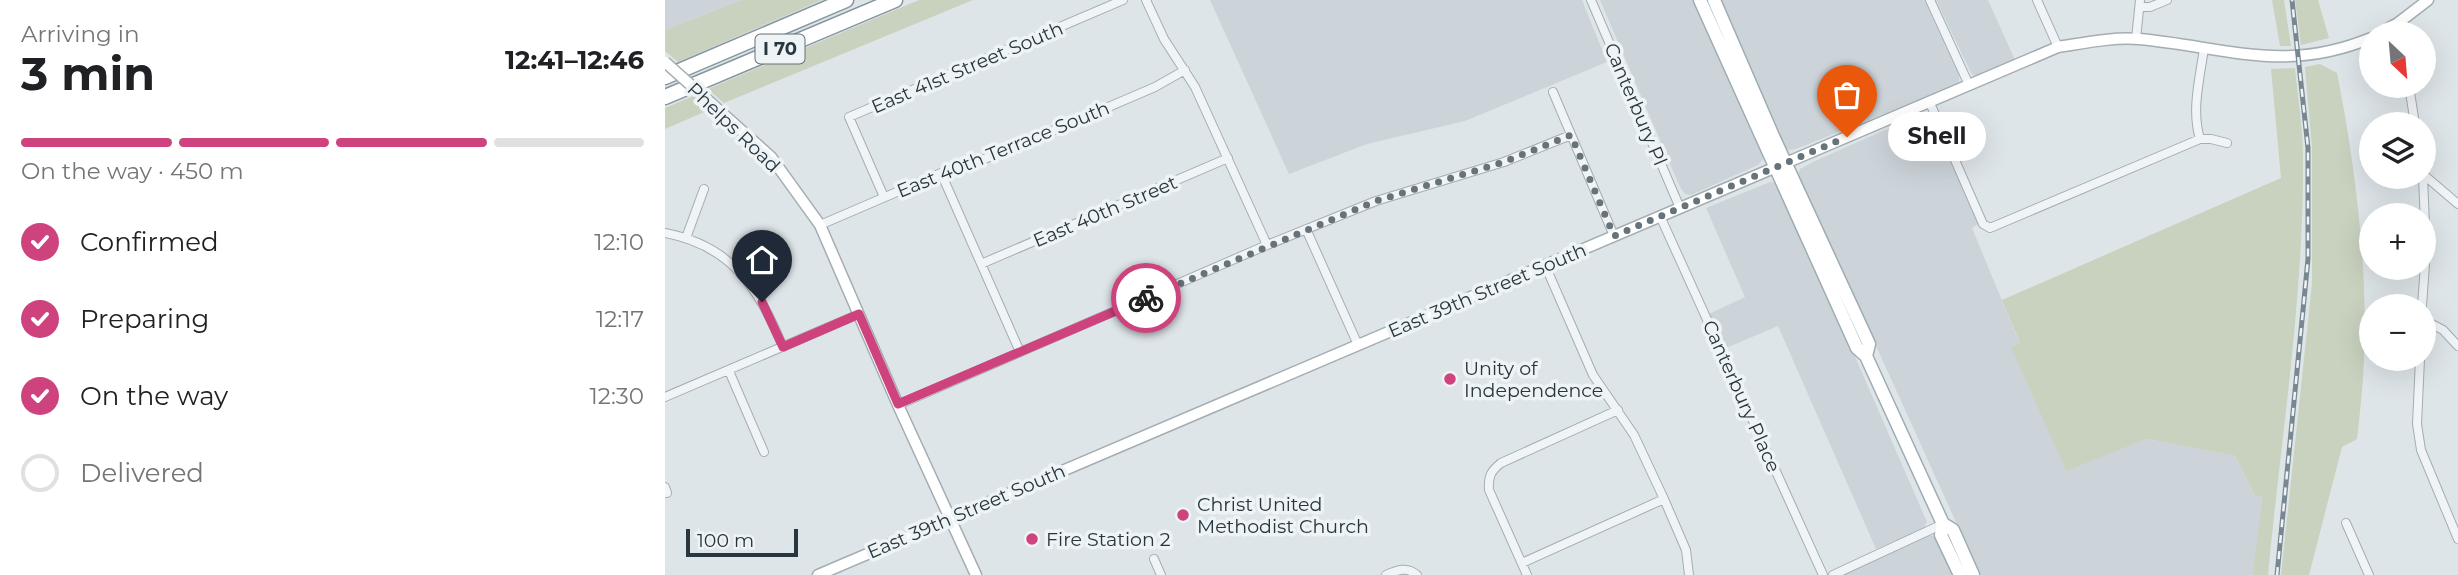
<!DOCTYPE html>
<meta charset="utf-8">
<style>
body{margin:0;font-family:Montserrat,sans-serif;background:#f2f2f2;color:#202124;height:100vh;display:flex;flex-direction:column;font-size:26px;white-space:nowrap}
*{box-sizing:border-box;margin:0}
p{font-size:23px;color:#757577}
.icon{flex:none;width:38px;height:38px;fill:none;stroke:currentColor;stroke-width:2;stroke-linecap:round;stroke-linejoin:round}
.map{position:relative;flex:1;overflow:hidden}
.panel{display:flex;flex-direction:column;background:#fff;width:665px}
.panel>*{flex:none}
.needle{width:46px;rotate:154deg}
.tools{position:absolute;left:1694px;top:21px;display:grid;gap:14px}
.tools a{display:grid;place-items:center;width:77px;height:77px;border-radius:50%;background:#fff;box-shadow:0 7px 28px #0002;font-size:35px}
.scale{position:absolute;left:21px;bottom:18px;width:112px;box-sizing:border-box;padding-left:7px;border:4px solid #27363f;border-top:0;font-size:19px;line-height:24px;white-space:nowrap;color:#27363f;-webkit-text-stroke:5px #eef3f5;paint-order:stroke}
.pin{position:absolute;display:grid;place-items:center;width:60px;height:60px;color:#fff;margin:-72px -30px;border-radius:50% 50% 50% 0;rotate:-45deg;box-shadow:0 0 7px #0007}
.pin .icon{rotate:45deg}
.courier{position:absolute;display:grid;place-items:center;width:70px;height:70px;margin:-35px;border:5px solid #ce437d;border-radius:50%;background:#fff;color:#222;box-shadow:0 2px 9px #0007}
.bubble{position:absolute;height:49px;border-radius:24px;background:#fff;box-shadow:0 7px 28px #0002;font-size:23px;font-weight:700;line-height:49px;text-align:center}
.headline em{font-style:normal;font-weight:700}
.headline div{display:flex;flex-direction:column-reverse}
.headline{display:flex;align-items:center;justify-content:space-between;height:119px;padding:0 21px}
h1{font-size:46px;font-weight:700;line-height:52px}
.bar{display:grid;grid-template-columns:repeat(4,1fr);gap:10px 7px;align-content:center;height:84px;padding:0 21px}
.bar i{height:9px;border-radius:5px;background:#e0e0e0}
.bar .on{background:#ce437d}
.bar p{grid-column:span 4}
ol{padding:0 21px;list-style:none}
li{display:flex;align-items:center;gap:21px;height:77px}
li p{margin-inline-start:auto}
li .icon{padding:7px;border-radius:50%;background:#ce437d;color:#fff;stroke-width:4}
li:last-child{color:#757577}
li i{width:38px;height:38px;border:4px solid #e0e0e0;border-radius:50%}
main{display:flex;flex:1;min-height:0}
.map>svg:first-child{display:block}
.built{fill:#ccd4da}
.green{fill:#c9d2bf}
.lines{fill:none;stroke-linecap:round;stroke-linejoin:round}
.street-casing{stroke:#a3adb2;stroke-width:10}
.secondary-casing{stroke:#a3adb2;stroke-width:13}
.primary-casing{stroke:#9eacb3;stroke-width:15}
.highway-casing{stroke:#86969e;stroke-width:17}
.street{stroke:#f1f4f6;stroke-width:8}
.secondary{stroke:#fff;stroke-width:10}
.primary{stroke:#fff;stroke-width:12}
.highway{stroke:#fff;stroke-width:14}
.rail-casing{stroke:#788891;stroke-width:5}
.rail{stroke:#eef3f5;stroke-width:2.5;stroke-dasharray:8;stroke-linecap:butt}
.secondary-bridge-casing{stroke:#a3adb2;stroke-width:13;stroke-linecap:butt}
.secondary-bridge{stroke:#fff;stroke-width:10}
.done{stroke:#67737a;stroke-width:7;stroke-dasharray:0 12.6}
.route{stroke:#ce437d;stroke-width:9}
.poi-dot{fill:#ce437d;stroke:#eef3f5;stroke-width:2.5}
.labels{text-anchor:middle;stroke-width:7;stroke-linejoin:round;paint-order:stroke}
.shield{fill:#eef3f5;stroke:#636f76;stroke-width:2}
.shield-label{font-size:18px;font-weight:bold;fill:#27363f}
.street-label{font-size:19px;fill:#27363f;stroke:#eef3f5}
.poi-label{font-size:19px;fill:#27363f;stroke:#eef3f5;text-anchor:start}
</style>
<main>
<section class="panel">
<div class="headline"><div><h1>3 min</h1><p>Arriving in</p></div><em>12:41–12:46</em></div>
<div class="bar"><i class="on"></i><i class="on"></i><i class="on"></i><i></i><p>On the way · 450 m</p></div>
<ol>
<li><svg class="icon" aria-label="check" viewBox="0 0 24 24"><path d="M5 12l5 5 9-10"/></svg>Confirmed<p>12:10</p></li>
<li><svg class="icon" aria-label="check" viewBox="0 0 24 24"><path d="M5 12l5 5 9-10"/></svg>Preparing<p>12:17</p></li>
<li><svg class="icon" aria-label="check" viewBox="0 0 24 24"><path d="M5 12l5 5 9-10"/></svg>On the way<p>12:30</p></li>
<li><i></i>Delivered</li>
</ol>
</section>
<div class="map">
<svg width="1793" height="575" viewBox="0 0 1793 575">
<rect width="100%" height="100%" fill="#dee5e8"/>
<!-- built -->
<path class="built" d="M0 0H77L0 30Z
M545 0H917L942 62 800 121 702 144 624 174Z
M935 0H1029L1097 151 1098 159 1093 165 1026 195 1020 194 1015 187Z
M1054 0H1260L1294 71V82L1289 86 1131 149 1124 150 1120 147Z
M1271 0H1323L1350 60 1313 76 1307 75Z
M1259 115 1265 117 1269 121 1313 224 1307 228 1355 344 1347 347 1401 470 1482 439 1570 456 1590 496 1599 497 1587 575H1315L1133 174 1135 169 1150 161 1251 116Z
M1105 182 1112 183 1118 191 1262 522 1258 529 1211 549 1113 326 1061 348 1044 314 1080 297 1041 208Z
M1264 535 1271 537 1288 575H1177Z"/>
<!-- green -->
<path class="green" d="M77 0H157L13 62 0 51V30Z
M254 0H308L59 103 43 89Z
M1607 0H1619L1626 46H1615Z
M1630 0H1653L1664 38 1636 45Z
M1655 64 1672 73C1690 163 1703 268 1699 359 1698 386 1695 413 1692 439L1677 447 1644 575H1616L1647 283V148L1640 67Z
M1630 68C1633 98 1638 129 1638 159 1639 298 1616 437 1603 575H1587L1598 497 1590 496 1570 456 1482 439 1401 471 1346 347 1355 343 1337 300 1616 178 1606 69Z
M28 96 44 110 0 129V108Z"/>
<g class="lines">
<!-- street casing -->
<g class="street-casing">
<path id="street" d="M481 0 499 39 530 87 602 245
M926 0 1015 208
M1265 0 1304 85
M1372 0 1393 47
M1475 7H1485L1502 0
M1471 39 1475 0
M1744 86 1750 124
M888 92 949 236
M1265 103 1318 224 1325 228 1535 139H1546L1562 143
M1535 139C1526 110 1535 78 1539 48
M276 173 355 352
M1759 175 1793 204
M219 197 184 117 458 0
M995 216 1158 575
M155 225 276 173 334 154 490 87 520 70
M641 229 693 345
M0 233C68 246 93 288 118 347
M21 238 39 189
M316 264 563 158
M880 265 928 375 969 435 999 499 1021 550 1024 575
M1757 306 1761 250 1758 177
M1759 320 1778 330 1793 346
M1755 359 1752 424 1756 450 1793 539
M64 371 99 452
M0 397 194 314
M233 405 602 245 711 201 839 162 906 135
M0 487 2 493
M1681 523 1704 575
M489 559 496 575
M857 563 999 499
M721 575C732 570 742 566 752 575
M862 575 824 490C823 476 826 471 836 463L953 410
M1168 575 1278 524"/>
</g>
<!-- secondary casing -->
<g class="secondary-casing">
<path id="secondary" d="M1715 33 1733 23 1763 0
M47 104 106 157 155 225 233 405 311 575
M153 575 1393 47C1419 43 1447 37 1474 39 1561 47 1619 74 1706 38"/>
</g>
<!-- primary casing -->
<g class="primary-casing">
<path id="primary" d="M1035 0 1192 348 1201 356 1278 524 1276 535 1295 575
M1049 0 1107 134 1204 344 1201 356
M1278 524 1288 530 1308 575"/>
</g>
<!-- highway casing -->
<g class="highway-casing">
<path id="highway" d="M0 77 181 0
M0 97 230 0"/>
</g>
<!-- street -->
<use href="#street" class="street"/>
<!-- secondary -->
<use href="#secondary" class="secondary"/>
<!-- primary -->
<use href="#primary" class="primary"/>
<!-- highway -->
<use href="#highway" class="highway"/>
<!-- rail casing -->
<g class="rail-casing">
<path id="rail" d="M1612 575 1643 259V148L1627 0"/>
</g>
<!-- rail -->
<use href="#rail" class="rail"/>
<!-- secondary-bridge casing -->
<g class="secondary-bridge-casing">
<path id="secondary-bridge" d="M0 62 47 104"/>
</g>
<!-- secondary-bridge -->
<use href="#secondary-bridge" class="secondary-bridge"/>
</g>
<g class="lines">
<!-- done -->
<path class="done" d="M481 298 711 201 839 162 906 135 949 236 1182 137"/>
<!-- route -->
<path class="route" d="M97 302 118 347 194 314 233 404 481 298"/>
</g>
<!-- markers -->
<g class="poi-dot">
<circle cx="785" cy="379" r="7"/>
<circle cx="518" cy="515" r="7"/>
<circle cx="367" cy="539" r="7"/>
</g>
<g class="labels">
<!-- shield labels -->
<rect class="shield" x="90.5" y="34.5" width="49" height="29" rx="5"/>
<g class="shield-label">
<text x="115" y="55">I 70</text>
</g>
<!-- street labels -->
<g class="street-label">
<text transform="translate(302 67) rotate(-23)" y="7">East 41st Street South</text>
<text transform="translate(971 104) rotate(67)" y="7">Canterbury Pl</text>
<text transform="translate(69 127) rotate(44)" y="7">Phelps Road</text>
<text transform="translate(338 149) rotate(-22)" y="7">East 40th Terrace South</text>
<text transform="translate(440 211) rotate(-23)" y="7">East 40th Street</text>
<text transform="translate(822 290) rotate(-23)" y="7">East 39th Street South</text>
<text transform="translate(1077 396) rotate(66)" y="7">Canterbury Place</text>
<text transform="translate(301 511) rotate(-23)" y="7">East 39th Street South</text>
</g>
<!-- poi labels -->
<g class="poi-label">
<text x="799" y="375">Unity of<tspan x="799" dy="22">Independence</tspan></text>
<text x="532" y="511">Christ United<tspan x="532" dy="22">Methodist Church</tspan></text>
<text x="381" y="546">Fire Station 2</text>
</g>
</g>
</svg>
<div class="tools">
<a><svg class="needle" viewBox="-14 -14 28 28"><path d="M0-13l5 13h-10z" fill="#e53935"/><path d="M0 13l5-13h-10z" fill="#757577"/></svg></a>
<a><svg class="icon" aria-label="layers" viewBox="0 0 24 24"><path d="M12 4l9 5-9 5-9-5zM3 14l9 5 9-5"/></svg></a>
<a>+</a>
<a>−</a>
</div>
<div class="scale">100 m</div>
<div class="pin" style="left:1182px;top:137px;background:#ea580c"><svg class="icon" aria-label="bag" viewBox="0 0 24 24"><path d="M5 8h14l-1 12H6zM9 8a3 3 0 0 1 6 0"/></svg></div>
<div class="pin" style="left:97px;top:302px;background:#1f2937"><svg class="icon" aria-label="home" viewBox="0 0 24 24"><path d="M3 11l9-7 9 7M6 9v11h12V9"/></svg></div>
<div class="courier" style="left:481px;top:298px"><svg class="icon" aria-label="bike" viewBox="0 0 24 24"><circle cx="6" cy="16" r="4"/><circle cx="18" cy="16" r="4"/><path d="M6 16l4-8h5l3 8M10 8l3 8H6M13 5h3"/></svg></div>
<div class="bubble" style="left:1223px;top:112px;width:98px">Shell</div>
</div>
</main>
